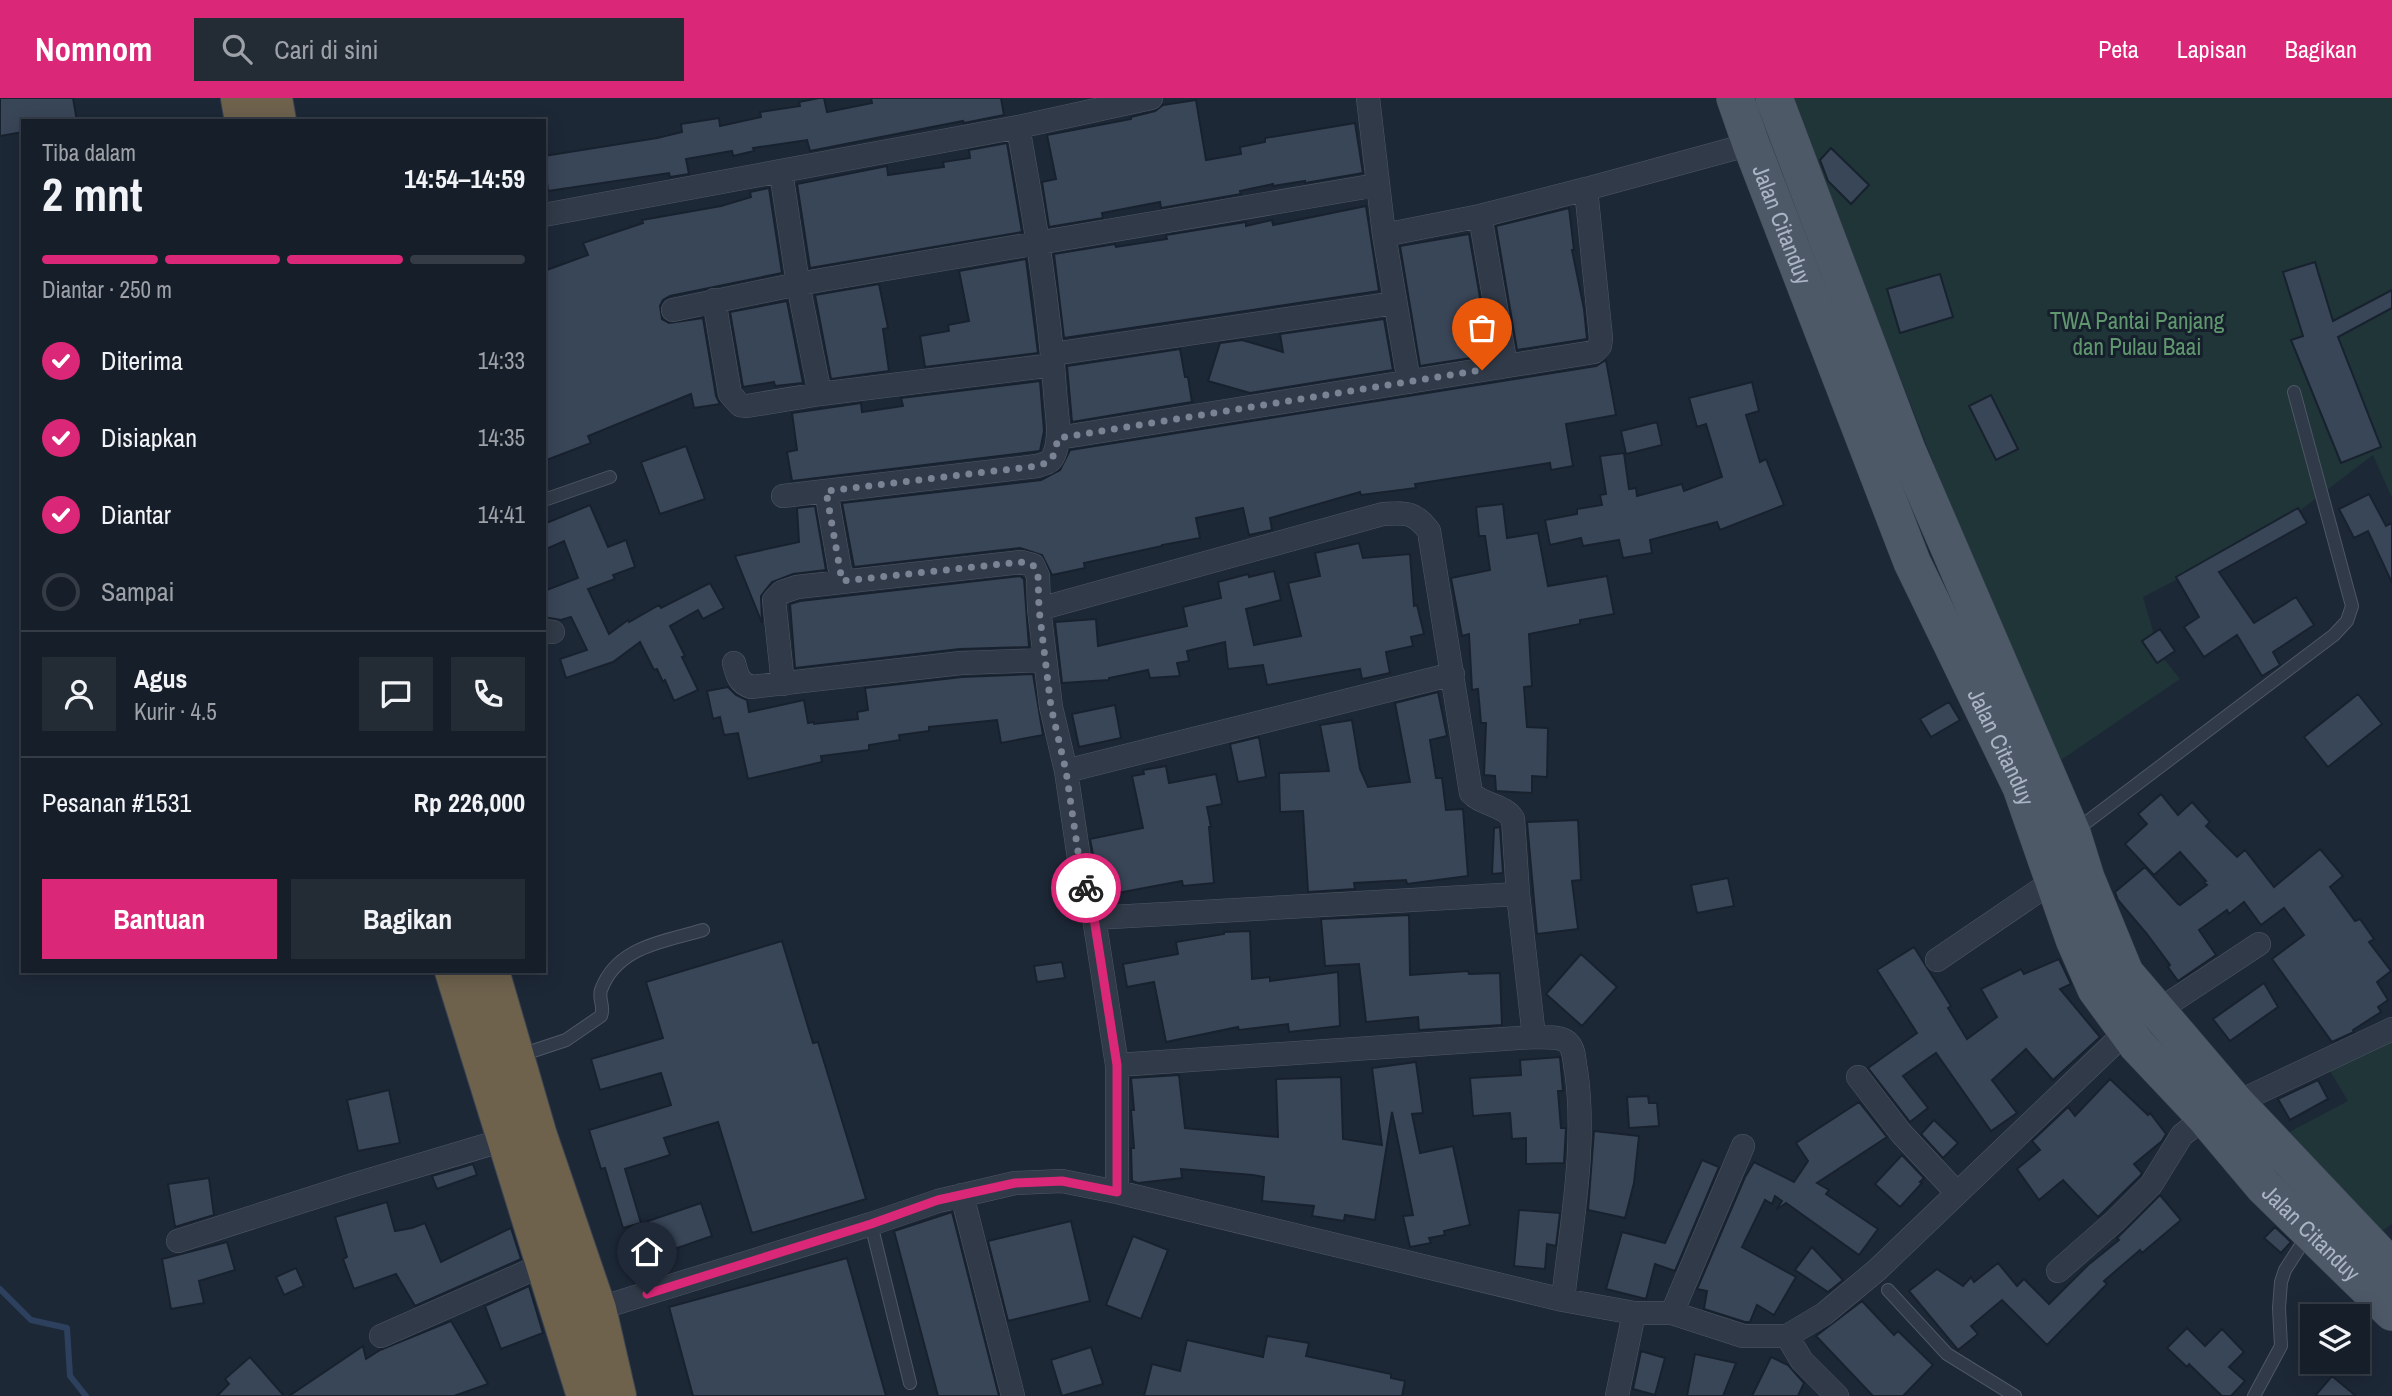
<!DOCTYPE html>
<html lang="id">
<meta charset="utf-8">
<style>
body{margin:0;font-family:"Archivo Narrow",sans-serif;background:#232b35;color:#f1f3f6;height:100vh;display:flex;flex-direction:column;font-size:26px;white-space:nowrap}
*{box-sizing:border-box;margin:0}
p{font-size:23px;color:#9ea2a8}
.icon{flex:none;width:38px;height:38px;fill:none;stroke:currentColor;stroke-width:2;stroke-linecap:round;stroke-linejoin:round}
.map{position:relative;flex:1;overflow:hidden}
.panel{position:absolute;left:21px;top:21px;width:525px;height:854px;display:flex;flex-direction:column;background:#161e29;border-radius:0px;box-shadow:0 4px 18px #0003,0 0 0 2px #353c46}
.panel>*{flex:none}
.controls{position:absolute;left:2300px;top:1206px;display:grid;gap:14px}
.controls a{display:grid;place-items:center;width:70px;height:70px;border-radius:0px;background:#161e29;box-shadow:0 4px 18px #0003,0 0 0 2px #353c46;font-size:35px}
.pin{position:absolute;display:grid;place-items:center;width:60px;height:60px;color:#fff;margin:-72px -30px;border-radius:50% 50% 50% 0;rotate:-45deg;box-shadow:0 0 7px #0007}
.pin .icon{rotate:45deg}
.courier{position:absolute;display:grid;place-items:center;width:70px;height:70px;margin:-35px;border:5px solid #db2777;border-radius:50%;background:#fff;color:#222;box-shadow:0 2px 9px #0007}
.overview em{font-style:normal;font-weight:700}
.overview div{display:flex;flex-direction:column-reverse}
.overview{display:flex;align-items:center;justify-content:space-between;height:119px;padding:0 21px}
h1{font-size:46px;font-weight:700;line-height:52px}
.bar{display:grid;grid-template-columns:repeat(4,1fr);gap:10px 7px;align-content:center;height:84px;padding:0 21px}
.bar i{height:9px;border-radius:5px;background:#353c46}
.bar .selected{background:#db2777}
.bar p{grid-column:span 4}
.line{display:flex;align-items:center;gap:18px;padding:0 21px;border-top:2px solid #353c46}
.line div{flex:1}
.round{display:grid;place-items:center;flex:none;width:74px;height:74px;border-radius:0px;background:#232b35}
ol{padding:0 21px;list-style:none}
li{display:flex;align-items:center;gap:21px;height:77px}
li p{margin-inline-start:auto}
li .icon{padding:7px;border-radius:50%;background:#db2777;color:#fff;stroke-width:4}
li:last-child{color:#9ea2a8}
li i{width:38px;height:38px;border:4px solid #353c46;border-radius:50%}
.cta{display:flex;gap:14px;margin-top:auto;padding:14px 21px}
.cta a{flex:1;height:80px;border-radius:0px;background:#db2777;color:#fff;font-size:28px;font-weight:700;line-height:80px;text-align:center}
.cta a+a{background:#232b35;color:#f1f3f6}
header{display:flex;align-items:center;gap:42px;box-sizing:border-box;height:98px;padding:0 35px;background:#db2777;color:#fff}
header strong{font-size:33px}
nav{display:flex;gap:38px;margin-inline-start:auto;font-size:24px}
.search{width:490px;height:63px;background:#232b35;display:flex;align-items:center;gap:18px;box-sizing:border-box;padding:0 24px;border-radius:0px;color:#9ea2a8;font-size:26px}
.map>svg:first-child{display:block}
.green{fill:#1f3538}
.lines{fill:none;stroke-linecap:round;stroke-linejoin:round}
.stream{stroke:#2d415e;stroke-width:6}
.building{fill:#394658;stroke:#18212e;stroke-width:2}
.lane-casing{stroke:#4e5766;stroke-width:14}
.street-casing{stroke:#4e5766;stroke-width:24}
.primary-casing{stroke:#3a4351;stroke-width:38}
.highway-casing{stroke:#3b4452;stroke-width:40}
.lane{stroke:#313a48;stroke-width:12}
.street{stroke:#313a48;stroke-width:23}
.primary{stroke:#4e5968;stroke-width:37}
.highway{stroke:#6e624d;stroke-width:38}
.done{stroke:#798393;stroke-width:7;stroke-dasharray:0 12.6}
.route{stroke:#db2777;stroke-width:9}
.labels{text-anchor:middle;stroke-width:6;stroke-linejoin:round;paint-order:stroke}
.street-label{font-size:23px;fill:#aab4c5;stroke:#161f2c}
.park-label{font-size:23px;fill:#60976e;stroke:#161f2c}
</style>
<header>
<strong>Nomnom</strong>
<div class="search"><svg class="icon" aria-label="search" viewBox="0 0 24 24"><circle cx="10" cy="10" r="6"/><path d="M15 15l6 6"/></svg>Cari di sini</div>
<nav><a>Peta</a><a>Lapisan</a><a>Bagikan</a></nav>
</header>
<div class="map">
<svg width="2392" height="1298" viewBox="0 0 2392 1298">
<rect width="100%" height="100%" fill="#1d2837"/>
<!-- green -->
<path class="green" d="M1791 0H2392V400L2373 357 2277 430 2143 499 2155 540 2152 546 2180 581 2052 668Z
M2392 930V1126L2377 1136 2280 1039 2348 1003 2324 963Z"/>
<g class="lines">
<!-- stream -->
<path class="stream" d="M0 1191 31 1222 67 1230 70 1278 86 1298"/>
</g>
<!-- building -->
<path class="building" d="M0 0H73L77 23H23V34L0 38Z
M819 0H824L827 14 872 5 871 0H1001L1004 17 964 25 963 23 810 53 807 42 753 50 754 53 733 58 732 53 686 61 689 76 670 79 669 75 548 93 544 58 657 40 682 34 681 26 719 20 720 28 761 19 760 14 800 8 799 4Z
M1196 2 1206 62 1241 56 1240 49 1265 44V40L1355 25 1363 75 1305 85V83L1273 88V86L1240 93 1241 96 1161 110 1160 104 1102 115 1103 120 1049 129 1042 84 1056 81 1047 37 1131 21V19L1155 13 1163 7Z
M1007 45 1022 134 810 170 797 86 887 68 888 77 944 69 943 64 970 60 969 52Z
M1831 50 1869 87 1851 106 1828 83 1820 62Z
M769 90 782 175 670 198 663 202 660 208 662 221 669 225 703 220 716 298 720 306 694 310 691 296 588 338 591 345 544 363V173L588 157 583 145 643 125 642 122 721 108 751 99 750 94Z
M1366 108 1379 193 1064 240 1054 156 1115 146 1116 149 1167 141 1166 137 1246 124V128L1272 122 1273 127Z
M1569 110 1574 152H1572L1584 211 1587 241 1517 252 1496 128Z
M1469 136 1490 257 1420 268 1400 148Z
M1026 161 1038 255 925 269 920 238 949 233 948 227 969 223 959 173Z
M2315 164 2333 223 2392 192V210L2338 239 2381 349 2341 365 2291 242 2303 238 2283 174Z
M1940 176 1953 219 1900 235 1887 191Z
M879 186 888 230 883 231 889 273 831 281 815 197Z
M787 203 803 285 775 288 774 284 743 289 730 214Z
M1384 221 1393 272 1250 295 1208 283 1220 245 1242 242 1283 254 1280 236Z
M1180 251 1185 279H1188L1192 304 1072 324 1067 268Z
M1606 262 1616 317 1566 326 1573 368 1551 372 1550 365 1415 386 1416 390 1361 397 1360 394 1270 420 1272 432 1249 437 1243 410 1196 420 1200 440 1162 447V448L1084 465 1085 470 1052 477 1042 457 1020 450 854 469 842 405 1041 382 1060 372 1070 352 1596 268Z
M1040 283 1044 333 1040 353 792 383 787 354 797 352 792 315 861 305 862 314 903 308 901 300Z
M1752 284 1759 313 1746 317 1760 364 1766 361 1784 407 1720 432 1717 424 1650 442 1652 455 1623 460 1619 442 1583 448 1581 440 1550 447 1545 422 1577 416V411L1602 407 1600 397 1606 396 1600 358 1624 355 1629 391 1636 390 1637 398 1682 386 1684 393 1722 379 1706 326 1697 329 1689 300Z
M1991 297 2018 351 1996 362 1969 308Z
M1657 324 1662 347 1626 356 1621 333Z
M686 348 705 401 660 416 641 364Z
M2369 396 2386 428 2392 425V485L2368 433 2354 440 2339 411Z
M1503 406 1507 440 1538 435 1548 488 1607 478 1614 516 1580 522V526L1529 536 1532 588 1524 589 1527 629 1548 630 1547 679 1532 678V695L1496 693 1495 678 1484 677 1486 625H1481L1478 591 1472 592 1469 536 1462 538 1451 480 1490 472 1485 438H1479L1476 409Z
M590 407 608 449 626 442 635 469 613 477 615 481 588 491 609 536 628 522 629 524 659 507 661 510 710 485 724 510 703 521 698 512 670 528 685 558 682 559 698 592 674 603 665 582 663 584 657 571 654 572 640 544 613 564 566 580 560 561 587 552 571 519 561 522 544 519V493L578 480 564 443 544 452V426Z
M815 408 826 472 793 476 772 484 761 498 762 525 735 458 799 444 797 410Z
M2298 410 2307 425 2219 474 2254 525 2296 499 2314 527 2273 554 2280 567 2262 578 2237 537 2204 559 2184 529 2199 519 2176 479Z
M1359 445 1363 460 1410 456 1414 508 1417 507 1424 536 1411 539 1413 548 1386 554 1390 575 1362 581 1360 571 1267 587 1263 567 1228 571 1225 544 1187 553 1189 563 1177 565 1180 578 1150 580 1148 572 1109 580V582L1062 585 1055 524 1096 521 1098 548 1187 528 1183 509 1221 500 1218 484 1248 476 1249 479 1274 473 1281 502 1246 511 1254 547 1301 538 1288 485 1320 478 1315 455Z
M1020 478 1024 481 1029 549 960 551 795 570 790 506 800 503Z
M2160 531 2175 553 2157 565 2142 543Z
M1033 576 1043 637 1001 645 997 622 929 629V633L899 637 900 642 869 647V652L821 658 822 664 748 681 738 635 724 637 720 619 713 621 707 593 728 589 736 597 747 602 749 614 804 602 808 625 814 624V626L858 621 857 614 868 612 865 590 962 579Z
M1438 594 1447 638 1430 642 1436 680H1442L1446 712 1463 711 1468 778 1407 786 1406 782 1354 785 1355 791 1308 794 1303 713 1280 714 1279 675 1329 673 1320 627 1352 622 1360 671 1368 689 1410 684 1395 605Z
M2358 596 2382 626 2328 669 2304 639Z
M1949 604 1960 622 1931 639 1920 621Z
M1115 607 1121 640 1079 649 1072 616Z
M1259 639 1266 679 1238 684 1230 646Z
M1166 668 1169 685 1216 676 1222 706 1207 709 1211 729H1209L1214 785 1183 788 1182 783 1107 797 1101 766 1095 767 1090 741 1143 730 1132 678 1144 676 1143 672Z
M2161 696 2178 717 2192 704 2210 724 2206 728 2237 759 2245 752 2274 789 2320 751 2343 778 2330 789 2355 823 2360 821 2374 841 2369 844 2391 873 2377 884 2388 902 2378 909 2381 914 2353 932 2354 934 2332 944 2272 861 2304 837 2284 810 2261 827 2244 804 2229 816 2227 812 2199 832 2216 857 2178 883 2168 869 2170 867 2147 836 2118 802 2115 794 2145 769 2178 806 2180 807 2207 787 2204 784 2206 783 2180 754 2154 777 2125 746 2147 726 2138 716Z
M1578 722 1581 782 1572 783 1578 831 1537 836 1527 724Z
M1500 729 1503 775 1492 776 1494 730Z
M1728 780 1734 808 1697 815 1691 787Z
M1409 817 1410 877 1468 873 1469 876 1500 875 1502 927 1419 932 1418 919 1366 924 1359 866 1325 868 1321 821Z
M1250 833 1252 881 1270 879V883L1338 874 1340 928 1289 934 1288 926 1239 932 1238 929 1166 944 1154 884 1127 889 1123 866 1178 856 1176 844 1224 836V834Z
M782 843 813 945 818 944 866 1101 752 1135 718 1024 664 1040 670 1057 625 1071 641 1125 623 1130 605 1070 601 1071 589 1032 671 1007 661 975 600 992 591 961 663 940 646 884Z
M1914 849 1951 908 1948 910 1967 941 1997 919 1981 891 2021 871 2024 876 2059 861 2071 886 2060 891 2100 939 2053 982 2026 951 1992 982 2017 1015 1991 1033 1936 955 1903 978 1928 1010 1910 1024 1868 970 1917 935 1877 872Z
M1581 856 1617 889 1582 928 1546 896Z
M1062 864 1065 880 1037 884 1034 868Z
M2264 885 2278 909 2230 943 2213 921Z
M1560 959 1563 993H1558L1561 1030H1566L1564 1065 1526 1066V1040L1512 1041 1510 1015 1473 1018 1470 980 1521 977 1520 962Z
M1416 964 1423 1015 1412 1016 1420 1055 1453 1048 1470 1127 1444 1133 1445 1137 1429 1140 1431 1145 1410 1149 1403 1118 1413 1117 1392 1014 1375 1122 1345 1117 1344 1123 1312 1118 1314 1108 1262 1103 1264 1079 1253 1077 1181 1071 1182 1080 1138 1085 1132 1083 1131 1050H1134L1131 1012H1134L1131 980 1179 977 1185 1030 1278 1039 1276 981 1341 979 1343 1041 1382 1047 1372 970Z
M2110 981 2148 1017 2150 1015 2166 1036 2162 1043 2134 1066 2142 1075 2140 1078 2098 1119 2063 1082 2039 1102 2017 1071 2040 1052 2032 1043 2068 1009 2075 1018Z
M2318 982 2328 1001 2290 1022 2278 1001Z
M389 992 400 1045 358 1053 347 1002Z
M1648 998 1649 1005H1657L1659 1028 1629 1030 1627 999Z
M1859 1004 1887 1039 1817 1085 1829 1092 1826 1096 1878 1131 1859 1157 1786 1105 1776 1112 1782 1103 1775 1098 1772 1106 1765 1102 1742 1149 1796 1179 1774 1217 1757 1207 1750 1224H1745L1704 1211 1707 1193 1697 1191 1745 1079 1754 1064 1794 1084 1808 1063 1796 1045Z
M1934 1022 1958 1045 1943 1060 1921 1036Z
M1594 1033 1639 1038 1634 1085 1625 1120 1588 1112Z
M1902 1057 1924 1080 1920 1084 1922 1085 1900 1109 1875 1086Z
M1702 1062 1719 1069 1675 1173 1655 1166 1646 1201 1606 1191 1622 1134 1665 1145Z
M473 1066 477 1077 437 1091 432 1078Z
M209 1080 214 1117 175 1129 168 1086Z
M2160 1097 2181 1122 2142 1155 2140 1152 2104 1183 2107 1186 2047 1247 2002 1202 1971 1228 1978 1236 1958 1252 1909 1193 1937 1171 1963 1188 1971 1179 1974 1184 1998 1165 2017 1188 2024 1181 2049 1206 2088 1167 2119 1142 2117 1140Z
M387 1104 395 1133 412 1130 425 1125 441 1164 511 1130 521 1161 415 1208 396 1176 354 1191 343 1161 347 1159 335 1119Z
M701 1105 712 1138 660 1156 648 1123Z
M1519 1112 1560 1115 1556 1148 1547 1146 1545 1171 1514 1168Z
M952 1114 999 1298H938L894 1133Z
M1071 1123 1090 1203 1008 1223 988 1143Z
M2275 1129 2291 1144 2281 1155 2264 1140Z
M1133 1138 1168 1152 1141 1221 1106 1207Z
M227 1144 235 1172 199 1183 204 1205 171 1211 162 1161Z
M1812 1149 1843 1182 1828 1194 1795 1172Z
M847 1160 886 1298H693L669 1209Z
M296 1170 304 1188 284 1197 276 1179Z
M529 1188 543 1235 501 1251 485 1208Z
M1862 1203 1894 1237 1898 1233 1933 1267 1903 1298H1873L1816 1238Z
M451 1223 488 1286 454 1298H289L363 1248 366 1261 380 1252Z
M2187 1230 2205 1248 2222 1231 2244 1254 2229 1269 2245 1283 2231 1298H2222L2189 1266 2187 1269 2167 1250Z
M1267 1238 1309 1245 1306 1258 1391 1276V1280L1405 1283 1402 1298H1144L1152 1266 1180 1273 1187 1242 1263 1259Z
M1091 1249 1103 1286 1062 1298 1051 1262Z
M1641 1253 1665 1260 1655 1297 1633 1291Z
M1695 1256 1736 1265 1723 1298H1687Z
M250 1259 284 1298H217L229 1286 225 1281Z
M1771 1259 1788 1267 1804 1285 1798 1298H1752Z
M2332 1278 2356 1298H2315Z"/>
<g class="lines">
<!-- lane casing -->
<g class="lane-casing">
<path id="lane" d="M544 402 610 379
M2075 733 2334 537 2347 523 2352 508 2294 294
M518 958 566 942 601 918C605 909 598 901 601 892 617 848 664 844 703 832
M871 1126 910 1285
M1888 1192 1947 1256 2015 1298
M2254 1298 2281 1248 2279 1210 2281 1184 2285 1172 2307 1138"/>
</g>
<!-- street casing -->
<g class="street-casing">
<path id="street" d="M781 74 798 186 820 296
M1586 91 1751 46
M544 117 1018 29 1151 0
M1480 118 1506 268
M1384 137 1409 284
M714 202 730 296 740 307 747 308 820 296 1053 267
M673 212 798 186 1377 87
M1053 256 1395 205
M1058 340 1594 254 1600 248 1601 240 1586 91 1480 118 1384 137 1368 0
M826 393 842 483
M783 398 1037 368C1044 366 1051 365 1054 357 1062 338 1056 313 1055 293 1049 204 1034 117 1018 29
M1039 511 1383 416C1406 415 1414 413 1429 433L1471 695C1482 707 1505 707 1513 721L1518 796 1534 939C1545 940 1562 937 1569 946 1575 953 1574 964 1576 972 1587 1046 1571 1128 1563 1202
M544 533 553 534
M734 565C737 577 739 585 751 589L961 565 1045 562
M783 586 774 502 782 494 797 489 1021 464 1033 467 1038 478 1039 511 1051 609 1066 673 1080 767 1094 820 1117 967V1094
M1066 673 1453 576
M1094 820 1518 796
M1937 862 2053 783
M1117 967 1534 939
M1858 979 1901 1035 1957 1095
M2236 1005 2392 931
M962 1097 1013 1298
M178 1143 353 1087 507 1041
M2058 1173 2115 1123 2151 1087 2182 1037 2205 1019
M597 1211 871 1126 938 1103 1015 1085 1062 1083 1117 1094 1563 1202 1634 1215H1672L1743 1238H1787L1824 1216 1877 1172 2127 933 2259 846
M1672 1215 1743 1048
M381 1238 545 1166
M1787 1238 1802 1263 1837 1298
M1617 1298 1634 1215"/>
</g>
<!-- primary casing -->
<g class="primary-casing">
<g id="primary">
<path id="s1" d="M1735 0 1751 46 1912 464 2021 689 2074 841 2096 891 2137 947 2205 1019 2264 1089 2392 1214"/>
<path d="M1774 0 1907 352 2072 735 2086 780 2125 875 2236 1005 2392 1170"/>
</g>
</g>
<!-- highway casing -->
<g class="highway-casing">
<path id="highway" d="M240 0 244 23
M273 0 277 23
M454 873 586 1298
M490 873 538 1038 597 1211 617 1298"/>
</g>
<!-- lane -->
<use href="#lane" class="lane"/>
<!-- street -->
<use href="#street" class="street"/>
<!-- primary -->
<use href="#primary" class="primary"/>
<!-- highway -->
<use href="#highway" class="highway"/>
</g>
<g class="lines">
<!-- done -->
<path class="done" d="M1086 790 1080 767 1066 673 1051 609 1039 511 1038 478 1033 467 1021 464 842 483 826 393 1037 368C1055 363 1054 357 1058 340L1482 272"/>
<!-- route -->
<path class="route" d="M647 1196 871 1126 938 1102 1015 1085 1062 1083 1117 1094V967L1094 820 1086 790"/>
</g>
<g class="labels">
<!-- street labels -->
<g class="street-label">
<text dy="8" stroke="none"><textPath href="#s1" startOffset="135">Jalan Citanduy</textPath></text>
<text dy="8" stroke="none"><textPath href="#s1" startOffset="702">Jalan Citanduy</textPath></text>
<text dy="8" stroke="none"><textPath href="#s1" startOffset="1288">Jalan Citanduy</textPath></text>
</g>
<!-- park labels -->
<g class="park-label">
<text x="2137" y="231">TWA Pantai Panjang<tspan x="2137" dy="26">dan Pulau Baai</tspan></text>
</g>
</g>
</svg>
<div class="controls">
<a><svg class="icon" aria-label="layers" viewBox="0 0 24 24"><path d="M12 4l9 5-9 5-9-5zM3 14l9 5 9-5"/></svg></a>
</div>
<div class="pin" style="left:1482px;top:272px;background:#ea580c"><svg class="icon" aria-label="bag" viewBox="0 0 24 24"><path d="M5 8h14l-1 12H6zM9 8a3 3 0 0 1 6 0"/></svg></div>
<div class="pin" style="left:647px;top:1196px;background:#1f2937"><svg class="icon" aria-label="home" viewBox="0 0 24 24"><path d="M3 11l9-7 9 7M6 9v11h12V9"/></svg></div>
<div class="courier" style="left:1086px;top:790px"><svg class="icon" aria-label="bike" viewBox="0 0 24 24"><circle cx="6" cy="16" r="4"/><circle cx="18" cy="16" r="4"/><path d="M6 16l4-8h5l3 8M10 8l3 8H6M13 5h3"/></svg></div>
<section class="panel">
<div class="overview"><div><h1>2 mnt</h1><p>Tiba dalam</p></div><em>14:54–14:59</em></div>
<div class="bar"><i class="selected"></i><i class="selected"></i><i class="selected"></i><i></i><p>Diantar · 250 m</p></div>
<ol>
<li><svg class="icon" aria-label="check" viewBox="0 0 24 24"><path d="M5 12l5 5 9-10"/></svg>Diterima<p>14:33</p></li>
<li><svg class="icon" aria-label="check" viewBox="0 0 24 24"><path d="M5 12l5 5 9-10"/></svg>Disiapkan<p>14:35</p></li>
<li><svg class="icon" aria-label="check" viewBox="0 0 24 24"><path d="M5 12l5 5 9-10"/></svg>Diantar<p>14:41</p></li>
<li><i></i>Sampai</li>
</ol>
<div class="line" style="height:126px"><a class="round"><svg class="icon" aria-label="person" viewBox="0 0 24 24"><circle cx="12" cy="8" r="4"/><path d="M4 21q1-7 8-7t8 7"/></svg></a><div><b>Agus</b><p>Kurir · 4.5</p></div><a class="round"><svg class="icon" aria-label="chat" viewBox="0 0 24 24"><path d="M4 5h16v11H9l-5 4z"/></svg></a><a class="round"><svg class="icon" aria-label="phone" viewBox="0 0 24 24"><path d="M5 4h4l2 5-3 2q2 4 5 5l2-3 5 2v4C11 20 4 13 5 4z"/></svg></a></div>
<div class="line" style="height:91px"><div>Pesanan #1531</div><b>Rp 226,000</b></div>
<div class="cta"><a>Bantuan</a><a>Bagikan</a></div>
</section>
</div>
